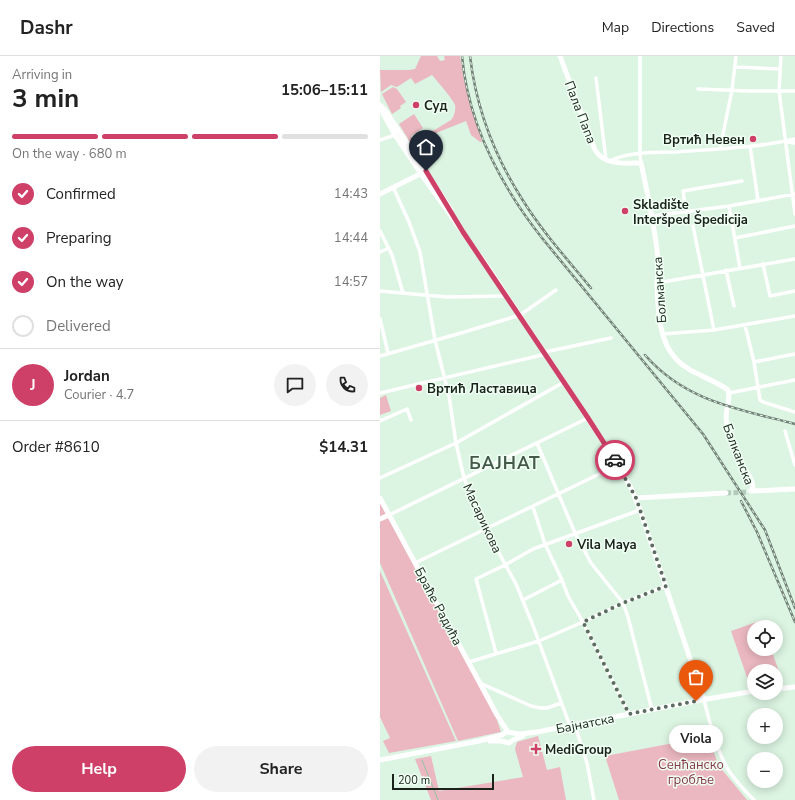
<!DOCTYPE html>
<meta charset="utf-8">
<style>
body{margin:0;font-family:"Nunito Sans",sans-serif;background:#f2f2f2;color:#222;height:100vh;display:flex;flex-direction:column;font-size:15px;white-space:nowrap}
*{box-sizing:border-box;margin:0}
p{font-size:13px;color:#767676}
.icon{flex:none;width:22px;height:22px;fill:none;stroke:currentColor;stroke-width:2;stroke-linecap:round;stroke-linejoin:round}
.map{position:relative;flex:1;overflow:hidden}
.panel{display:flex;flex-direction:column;background:#fff;width:380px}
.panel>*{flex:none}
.buttons{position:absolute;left:367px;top:564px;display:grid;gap:8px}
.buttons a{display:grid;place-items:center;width:36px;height:36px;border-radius:50%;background:#fff;box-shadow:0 2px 10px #0003;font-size:20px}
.scale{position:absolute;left:12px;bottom:10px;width:102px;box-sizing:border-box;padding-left:4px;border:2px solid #19221b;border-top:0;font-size:11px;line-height:14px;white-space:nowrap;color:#19221b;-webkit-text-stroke:3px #f0fff3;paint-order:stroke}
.pin{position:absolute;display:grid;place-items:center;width:34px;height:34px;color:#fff;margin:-41px -17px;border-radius:50% 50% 50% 0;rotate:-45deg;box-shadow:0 0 4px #0007}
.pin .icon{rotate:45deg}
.courier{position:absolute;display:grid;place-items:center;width:40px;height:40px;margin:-20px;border:3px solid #ce4068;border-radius:50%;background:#fff;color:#222;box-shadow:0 1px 5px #0007}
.bubble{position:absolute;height:28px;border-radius:14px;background:#fff;box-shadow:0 2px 10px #0003;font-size:13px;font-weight:700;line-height:28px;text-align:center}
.headline em{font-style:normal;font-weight:700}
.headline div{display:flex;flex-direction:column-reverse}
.headline{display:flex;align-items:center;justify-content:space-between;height:68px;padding:0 12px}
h1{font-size:26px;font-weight:700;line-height:30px}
.bar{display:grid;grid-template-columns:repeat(4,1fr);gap:6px 4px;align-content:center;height:48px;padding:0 12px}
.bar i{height:5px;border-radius:3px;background:#e0e0e0}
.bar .selected{background:#ce4068}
.bar p{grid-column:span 4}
.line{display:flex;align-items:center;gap:10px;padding:0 12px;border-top:1px solid #e0e0e0}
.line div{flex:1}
.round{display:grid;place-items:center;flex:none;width:42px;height:42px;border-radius:21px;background:#f2f2f2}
ol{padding:0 12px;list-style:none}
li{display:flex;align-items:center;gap:12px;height:44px}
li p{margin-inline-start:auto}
li .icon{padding:4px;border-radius:50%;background:#ce4068;color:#fff;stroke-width:4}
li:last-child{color:#767676}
li i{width:22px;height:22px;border:2px solid #e0e0e0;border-radius:50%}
.action{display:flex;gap:8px;margin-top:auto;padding:8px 12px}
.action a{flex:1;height:46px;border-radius:24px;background:#ce4068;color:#fff;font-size:16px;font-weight:700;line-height:46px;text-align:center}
.action a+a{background:#f2f2f2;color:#222}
header{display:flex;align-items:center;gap:24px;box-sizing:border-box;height:56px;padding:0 20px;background:#fff;border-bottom:1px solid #e0e0e0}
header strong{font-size:19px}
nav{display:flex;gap:22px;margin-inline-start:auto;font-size:14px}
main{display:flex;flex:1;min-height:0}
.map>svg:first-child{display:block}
.green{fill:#ebb8c1}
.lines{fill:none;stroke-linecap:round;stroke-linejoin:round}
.stream{stroke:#93c5a0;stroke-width:1}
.secondary-tunnel{stroke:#b5caba;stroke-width:5;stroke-dasharray:5 2.5;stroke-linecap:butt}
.street{stroke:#fff;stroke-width:3.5}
.secondary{stroke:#fff;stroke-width:5}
.rail-casing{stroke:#728276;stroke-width:2.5}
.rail{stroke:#f0fff3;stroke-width:1;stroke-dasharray:3;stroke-linecap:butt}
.done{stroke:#5d6c61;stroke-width:4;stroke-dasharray:0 7.2}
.route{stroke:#ce4068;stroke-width:5}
.poi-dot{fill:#ce4068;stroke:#f0fff3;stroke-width:1.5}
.labels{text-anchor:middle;stroke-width:3;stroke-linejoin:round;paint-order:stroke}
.poi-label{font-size:13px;font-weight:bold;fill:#19221b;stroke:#f0fff3;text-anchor:start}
.street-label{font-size:13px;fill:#19221b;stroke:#f0fff3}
.park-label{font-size:13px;fill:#863a4c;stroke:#f0fff3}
.district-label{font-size:17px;font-weight:bold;letter-spacing:1px;fill:#445849;stroke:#f0fff3}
</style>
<header>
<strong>Dashr</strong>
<nav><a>Map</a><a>Directions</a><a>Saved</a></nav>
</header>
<main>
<section class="panel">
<div class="headline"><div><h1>3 min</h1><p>Arriving in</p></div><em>15:06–15:11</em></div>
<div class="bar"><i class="selected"></i><i class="selected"></i><i class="selected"></i><i></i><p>On the way · 680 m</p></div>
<ol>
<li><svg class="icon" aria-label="check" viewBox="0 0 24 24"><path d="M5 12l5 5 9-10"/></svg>Confirmed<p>14:43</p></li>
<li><svg class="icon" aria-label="check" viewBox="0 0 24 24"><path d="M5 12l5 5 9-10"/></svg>Preparing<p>14:44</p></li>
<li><svg class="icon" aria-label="check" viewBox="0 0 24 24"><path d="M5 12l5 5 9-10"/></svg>On the way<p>14:57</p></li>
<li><i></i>Delivered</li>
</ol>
<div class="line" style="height:72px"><b class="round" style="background:#ce4068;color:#fff">J</b><div><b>Jordan</b><p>Courier · 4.7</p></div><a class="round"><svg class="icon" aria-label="chat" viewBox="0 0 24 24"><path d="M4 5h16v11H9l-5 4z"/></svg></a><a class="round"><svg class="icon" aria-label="phone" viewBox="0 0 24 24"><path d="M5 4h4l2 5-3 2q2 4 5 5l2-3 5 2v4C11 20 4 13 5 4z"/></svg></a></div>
<div class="line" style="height:52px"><div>Order #8610</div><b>$14.31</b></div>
<div class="action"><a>Help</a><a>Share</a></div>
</section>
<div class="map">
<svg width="415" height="744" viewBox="0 0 415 744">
<rect width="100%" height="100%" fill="#dcf4e2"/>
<!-- green -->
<path class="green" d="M41 0H57L60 5 65 4 64 0H80L84 24 102 86H100L91 79 86 65 51 79 46 78V77L52 74 53 75 71 64C74 61 76 54 75 49 73 43 57 25 52 19L35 28 31 22 17 31 11 29 1 36 0 14H29L35 13Z
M13 31 17 33 26 46 20 50 21 52 12 58 2 38Z
M34 58 43 72 31 80 33 84 30 86 19 68Z
M6 339 11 355 0 359V342Z
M0 447 115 658 121 676 78 685 0 507Z
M0 515 76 685 9 697 3 685 10 682 0 661Z
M382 564 384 571H374V593H391L403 627 396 628V615H374V632L371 633 351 575Z
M158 680 167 714 180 711 186 744H51L35 703 51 700 59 735 143 721 135 693 137 686Z
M329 684 339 710 367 744H239L225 700 294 687 297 690Z"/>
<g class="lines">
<!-- stream -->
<path class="stream" d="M42 704 58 744"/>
<!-- secondary-tunnel -->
<path class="secondary-tunnel" d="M346 437 369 436"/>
<!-- street -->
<path class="street" d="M260 0V98L261 107
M401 0 399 35 415 158
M355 11 400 13
M216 22 226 104
M318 33 369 35H415
M0 84 15 79
M407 86 415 87
M370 90 378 144
M340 93 352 34 356 0
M230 105C250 95 275 97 296 96 336 93 376 92 415 83
M13 131 29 166 40 196 55 284 69 340 76 387 84 422 106 473 136 528 152 567 190 670
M349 150 360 212
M306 156 303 135 362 125
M272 160 349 150 415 138
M313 170 334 274
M0 175 12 199 23 237
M355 182 415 170
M0 196 9 192
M383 208 390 240 415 235
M346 214 354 250
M277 227 415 203
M0 235 67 241 127 240
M0 263 8 297
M365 269 374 306 380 344 383 346 415 356
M283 278 334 274 415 260
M165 296 231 282
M0 300 81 277 140 259 176 234
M374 306 415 298
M0 337 166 298
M349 337 415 324
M0 365 27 353 31 364
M405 375 415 409
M157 387 195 477 211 507 243 547 248 561 272 654
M0 422 76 387 184 326
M153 451 165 488 182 524 188 540 203 566 249 658
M9 459 208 362
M35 507 238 409
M143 544 182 524
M116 597 96 523 125 509 153 493 260 454
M89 606 159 585 203 566 243 547 286 530
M100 627 151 650 161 652H167L181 647
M324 644C330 667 336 694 349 715 356 725 365 735 374 744
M195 669 207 707 214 744"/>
<!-- secondary -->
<path class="secondary" d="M180 0 215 94C225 110 245 107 261 107 268 139 275 171 278 203 279 212 277 220 277 228 278 252 278 284 296 303 310 318 332 322 348 334 352 344 343 356 347 368 351 381 355 394 361 407 364 413 370 419 372 426 373 429 373 432 372 435
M0 49 5 54 71 154
M0 52 15 79 44 122 109 213 211 367 238 409 252 434 261 457 324 644
M0 138 44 116
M370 435 415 433
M0 442 117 659 128 676
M256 442 346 437
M0 463 9 459
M396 633 415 631
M110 685H121L129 687 133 684 143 680
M0 704 99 685 122 679 126 676 140 678 157 676 316 645 374 635"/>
<!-- rail casing -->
<g class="rail-casing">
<path id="rail" d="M82 0C88 67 121 130 162 182L323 378 385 474 415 552
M90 0C96 51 114 99 142 143 161 174 187 203 211 232
M265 299C306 346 359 353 415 368
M361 445 377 476 415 566"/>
</g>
<!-- rail -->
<use href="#rail" class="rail"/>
</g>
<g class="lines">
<!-- done -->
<path class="done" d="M235 404 256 442 286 530 243 547 203 566 249 658 316 645"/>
<!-- route -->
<path class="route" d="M46 115 83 176 208 362 235 404"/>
</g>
<!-- markers -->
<g class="poi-dot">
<circle cx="36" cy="49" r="4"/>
<circle cx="373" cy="83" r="4"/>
<circle cx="245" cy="155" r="4"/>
<circle cx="39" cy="332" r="4"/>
<circle cx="189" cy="488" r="4"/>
<path d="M154 687h4v4h4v4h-4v4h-4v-4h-4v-4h4z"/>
</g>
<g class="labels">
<!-- poi labels -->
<g class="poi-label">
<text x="44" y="54">Суд</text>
<text x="365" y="88" text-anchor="end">Вртић Невен</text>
<text x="253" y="153">Skladište<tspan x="253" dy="15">Interšped Špedicija</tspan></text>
<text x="47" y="337">Вртић Ластавица</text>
<text x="197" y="493">Vila Maya</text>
<text x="165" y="698">MediGroup</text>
</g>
<!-- street labels -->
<g class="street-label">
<text transform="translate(201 56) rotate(69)" y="5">Пала Папа</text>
<text transform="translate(279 234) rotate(-94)" y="5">Болманска</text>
<text transform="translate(359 398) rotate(69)" y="5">Балканска</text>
<text transform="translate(103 462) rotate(65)" y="5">Масарикова</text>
<text transform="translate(59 550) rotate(62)" y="5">Браће Радића</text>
<text transform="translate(205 667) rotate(-11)" y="5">Бајнатска</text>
</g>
<!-- park labels -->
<g class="park-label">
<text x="311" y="713">Сенћанско<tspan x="311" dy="15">гробље</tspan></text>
</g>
<!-- district labels -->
<g class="district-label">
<text x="125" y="413">БАЈНАТ</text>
</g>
</g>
</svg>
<div class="buttons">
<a><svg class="icon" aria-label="locate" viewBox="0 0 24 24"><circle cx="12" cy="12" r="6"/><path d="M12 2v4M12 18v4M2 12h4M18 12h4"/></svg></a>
<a><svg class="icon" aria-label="layers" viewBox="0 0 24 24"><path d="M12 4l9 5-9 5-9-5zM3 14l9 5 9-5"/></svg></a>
<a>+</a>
<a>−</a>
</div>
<div class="scale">200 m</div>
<div class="pin" style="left:316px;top:645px;background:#ea580c"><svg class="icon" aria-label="bag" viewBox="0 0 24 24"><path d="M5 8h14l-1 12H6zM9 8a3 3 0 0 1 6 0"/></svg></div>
<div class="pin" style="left:46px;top:115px;background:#1f2937"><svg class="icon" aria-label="home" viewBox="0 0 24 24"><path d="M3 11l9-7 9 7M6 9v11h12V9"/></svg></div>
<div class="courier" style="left:235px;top:404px"><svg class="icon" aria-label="car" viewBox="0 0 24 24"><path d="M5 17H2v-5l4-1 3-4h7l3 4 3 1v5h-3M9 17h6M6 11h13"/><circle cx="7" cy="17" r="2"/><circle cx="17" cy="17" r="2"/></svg></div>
<div class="bubble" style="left:289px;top:669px;width:54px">Viola</div>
</div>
</main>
